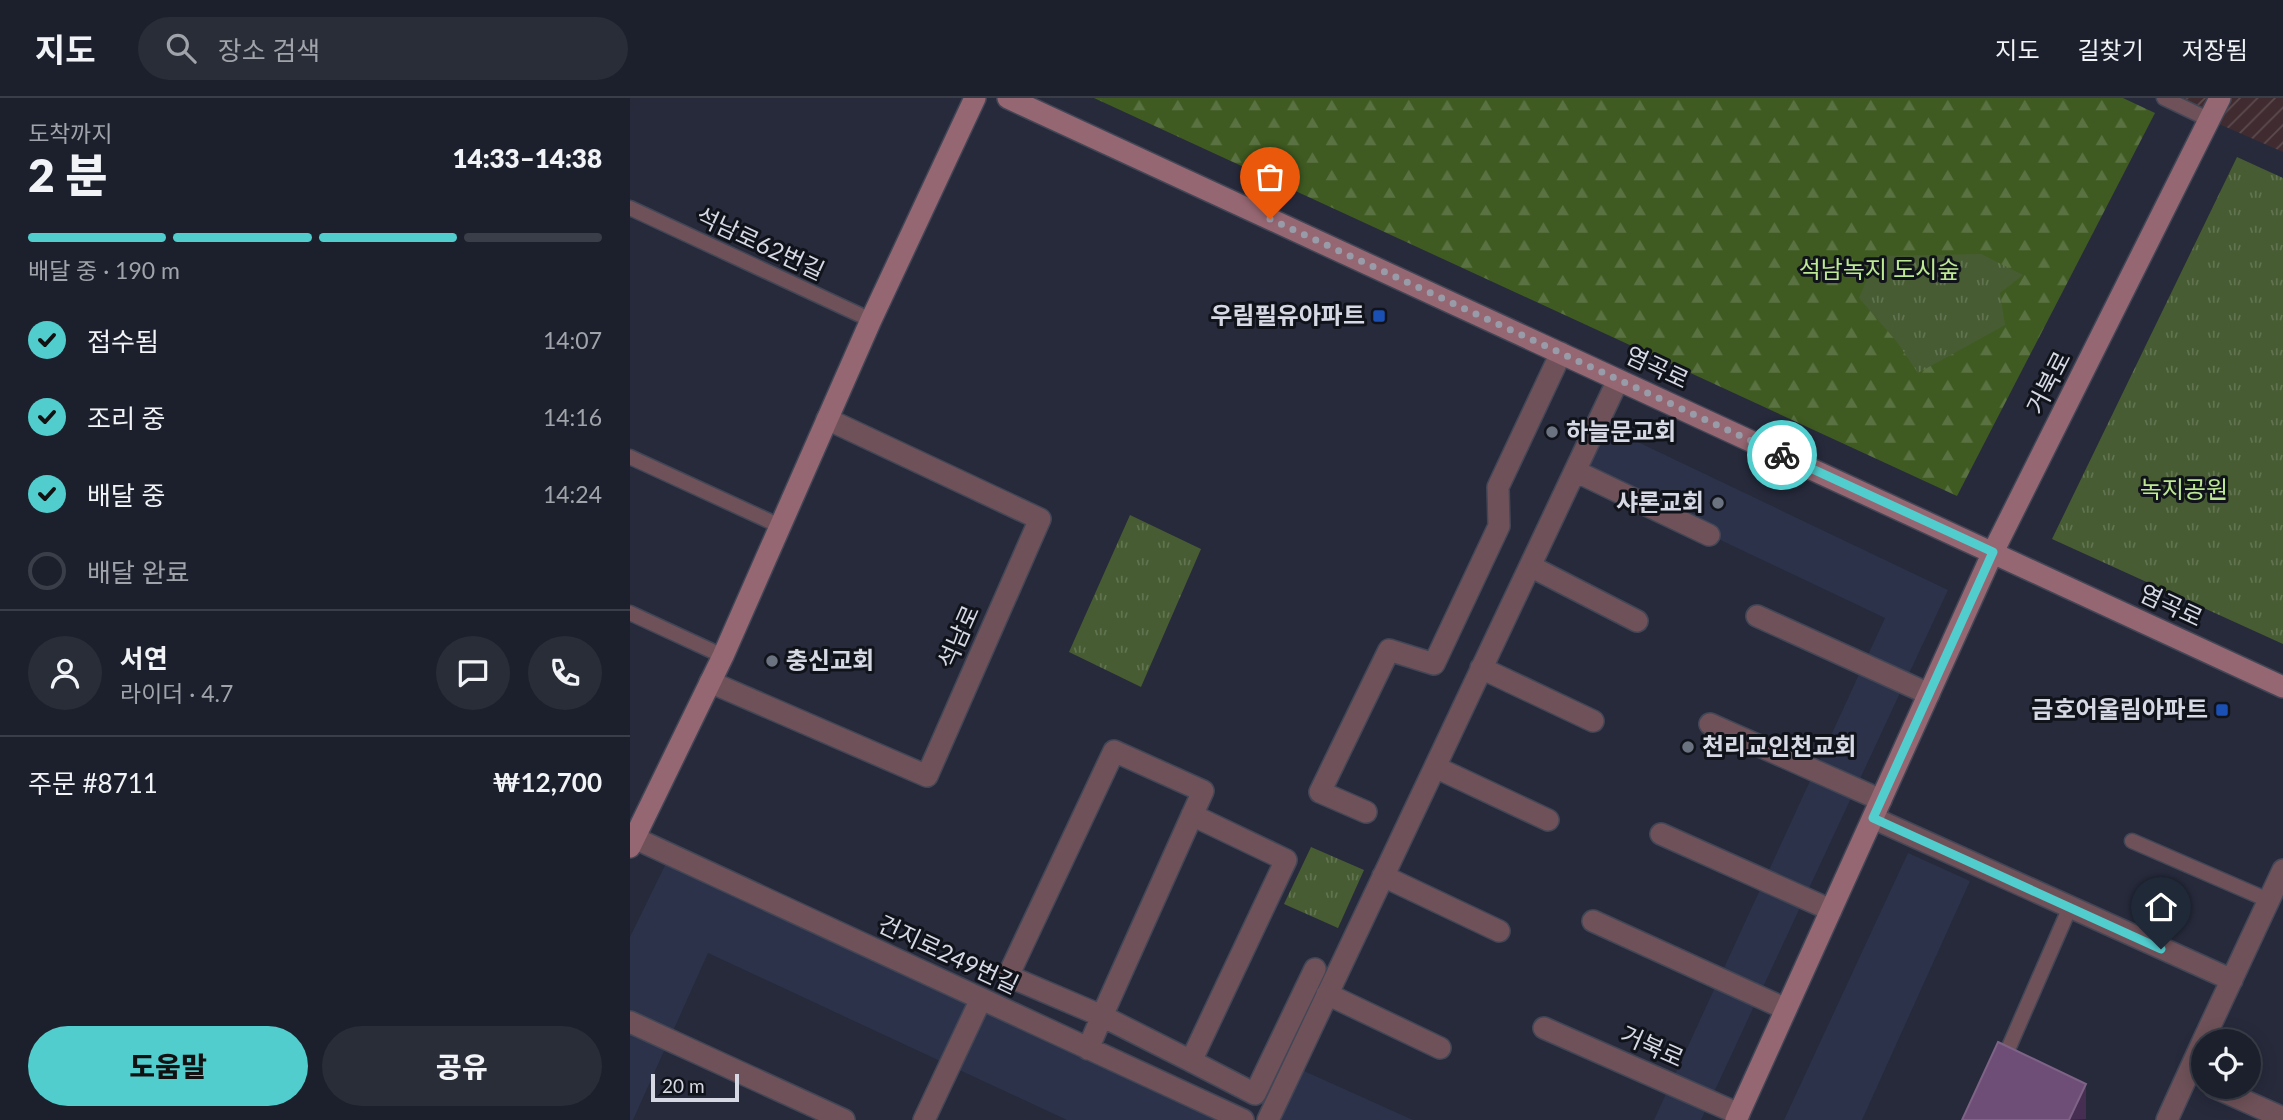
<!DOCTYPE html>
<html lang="ko">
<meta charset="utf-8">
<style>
body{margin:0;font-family:Lato,"Noto Sans KR",sans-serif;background:#292d38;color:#f1f3f6;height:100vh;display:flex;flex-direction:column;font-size:26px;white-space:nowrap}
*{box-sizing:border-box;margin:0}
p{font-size:23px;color:#a0a3a9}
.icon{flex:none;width:38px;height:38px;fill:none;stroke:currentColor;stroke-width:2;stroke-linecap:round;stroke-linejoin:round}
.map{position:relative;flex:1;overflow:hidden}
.sheet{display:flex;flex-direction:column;background:#1c202c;width:630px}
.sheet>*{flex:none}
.fabs{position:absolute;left:1561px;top:931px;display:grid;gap:14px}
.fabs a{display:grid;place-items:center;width:70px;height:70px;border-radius:50%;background:#1c202c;box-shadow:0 4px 18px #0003,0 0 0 2px #3a3e48;font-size:35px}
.scale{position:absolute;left:21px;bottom:18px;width:88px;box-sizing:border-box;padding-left:7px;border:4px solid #d6d9e4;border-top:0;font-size:19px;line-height:24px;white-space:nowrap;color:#d6d9e4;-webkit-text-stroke:5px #11131b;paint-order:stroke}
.pin{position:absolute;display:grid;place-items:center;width:60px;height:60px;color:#fff;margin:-72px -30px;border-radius:50% 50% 50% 0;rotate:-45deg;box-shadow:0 0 7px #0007}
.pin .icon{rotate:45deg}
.courier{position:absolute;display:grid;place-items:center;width:70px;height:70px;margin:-35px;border:5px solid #52cdce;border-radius:50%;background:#fff;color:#222;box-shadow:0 2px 9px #0007}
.summary em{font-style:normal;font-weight:800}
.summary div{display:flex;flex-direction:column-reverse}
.summary{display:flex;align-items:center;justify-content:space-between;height:119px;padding:0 28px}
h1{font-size:46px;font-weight:800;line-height:52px}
.bar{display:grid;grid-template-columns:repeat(4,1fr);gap:10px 7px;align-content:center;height:84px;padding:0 28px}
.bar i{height:9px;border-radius:5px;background:#3a3e48}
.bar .on{background:#52cdce}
.bar p{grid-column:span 4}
.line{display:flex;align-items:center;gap:18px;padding:0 28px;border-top:2px solid #3a3e48}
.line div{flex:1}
.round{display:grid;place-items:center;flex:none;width:74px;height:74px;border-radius:37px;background:#292d38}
ol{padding:0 28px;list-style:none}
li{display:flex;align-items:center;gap:21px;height:77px}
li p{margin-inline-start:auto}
li .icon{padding:7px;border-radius:50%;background:#52cdce;color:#111;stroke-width:4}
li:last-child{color:#a0a3a9}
li i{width:38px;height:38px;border:4px solid #3a3e48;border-radius:50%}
.cta{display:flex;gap:14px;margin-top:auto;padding:14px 28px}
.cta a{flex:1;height:80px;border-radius:42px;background:#52cdce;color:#111;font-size:28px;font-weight:800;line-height:80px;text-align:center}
.cta a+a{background:#292d38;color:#f1f3f6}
header{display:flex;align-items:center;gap:42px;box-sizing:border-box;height:98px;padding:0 35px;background:#1c202c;border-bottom:2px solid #3a3e48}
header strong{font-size:33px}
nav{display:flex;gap:38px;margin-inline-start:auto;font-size:24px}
.search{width:490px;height:63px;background:#292d38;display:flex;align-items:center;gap:18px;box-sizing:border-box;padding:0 24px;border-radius:38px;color:#a0a3a9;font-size:26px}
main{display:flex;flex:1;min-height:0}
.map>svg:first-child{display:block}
.built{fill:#2c3249}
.industrial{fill:url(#industrial-furrows)}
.forest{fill:url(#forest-firs)}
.park{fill:url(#park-tufts)}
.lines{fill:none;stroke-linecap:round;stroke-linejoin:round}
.lane-casing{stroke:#424656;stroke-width:17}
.street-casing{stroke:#424656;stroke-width:24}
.secondary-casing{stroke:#424656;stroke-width:24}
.lane{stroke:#6f5259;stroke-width:14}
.street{stroke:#6f5259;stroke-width:21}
.secondary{stroke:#956772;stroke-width:21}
.shaded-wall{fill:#452e51}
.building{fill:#6e4e76;stroke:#7e6387;stroke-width:2}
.done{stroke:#989ca9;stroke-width:7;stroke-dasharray:0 12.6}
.route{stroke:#52cdce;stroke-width:9}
.transit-dot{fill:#1a4fb4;stroke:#11131b;stroke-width:2.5}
.worship-dot{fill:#6b7280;stroke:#11131b;stroke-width:2.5}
.labels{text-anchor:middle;stroke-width:6;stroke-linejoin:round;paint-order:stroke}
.street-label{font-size:24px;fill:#d6d9e4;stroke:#11131b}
.park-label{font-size:24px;fill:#bde993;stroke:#11131b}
.poi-label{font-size:24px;font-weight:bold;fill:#d6d9e4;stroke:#11131b;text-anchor:end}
</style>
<header>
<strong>지도</strong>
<div class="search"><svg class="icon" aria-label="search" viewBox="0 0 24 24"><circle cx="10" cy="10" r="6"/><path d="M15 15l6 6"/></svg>장소 검색</div>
<nav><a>지도</a><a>길찾기</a><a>저장됨</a></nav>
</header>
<main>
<section class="sheet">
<div class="summary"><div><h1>2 분</h1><p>도착까지</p></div><em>14:33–14:38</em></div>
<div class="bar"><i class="on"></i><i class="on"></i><i class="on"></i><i></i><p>배달 중 · 190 m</p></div>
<ol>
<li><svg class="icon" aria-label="check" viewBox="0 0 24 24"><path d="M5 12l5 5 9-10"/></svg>접수됨<p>14:07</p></li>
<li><svg class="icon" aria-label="check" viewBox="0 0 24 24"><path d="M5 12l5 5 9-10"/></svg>조리 중<p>14:16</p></li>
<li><svg class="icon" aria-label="check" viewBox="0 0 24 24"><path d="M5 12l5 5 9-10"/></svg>배달 중<p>14:24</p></li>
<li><i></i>배달 완료</li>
</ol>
<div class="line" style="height:126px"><a class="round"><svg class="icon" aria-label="person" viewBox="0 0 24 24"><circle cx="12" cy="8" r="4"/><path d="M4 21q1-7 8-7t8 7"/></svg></a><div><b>서연</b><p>라이더 · 4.7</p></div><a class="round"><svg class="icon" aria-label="chat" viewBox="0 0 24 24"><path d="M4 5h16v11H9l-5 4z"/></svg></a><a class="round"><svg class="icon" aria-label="phone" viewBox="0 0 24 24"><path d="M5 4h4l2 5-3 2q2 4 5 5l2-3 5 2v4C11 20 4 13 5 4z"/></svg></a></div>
<div class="line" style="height:91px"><div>주문 #8711</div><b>₩12,700</b></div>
<div class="cta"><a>도움말</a><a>공유</a></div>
</section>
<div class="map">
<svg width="1653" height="1022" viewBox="0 0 1653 1022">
<defs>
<pattern id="industrial-furrows" width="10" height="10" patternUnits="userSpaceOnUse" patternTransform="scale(1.75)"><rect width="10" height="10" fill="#402c30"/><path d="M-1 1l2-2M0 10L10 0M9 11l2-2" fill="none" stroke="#5b4a4e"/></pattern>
<pattern id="forest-firs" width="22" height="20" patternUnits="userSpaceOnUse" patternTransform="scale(1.75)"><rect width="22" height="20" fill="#3f5b21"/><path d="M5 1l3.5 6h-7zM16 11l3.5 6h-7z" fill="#5a7241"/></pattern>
<pattern id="park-tufts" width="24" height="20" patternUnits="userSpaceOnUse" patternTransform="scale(1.75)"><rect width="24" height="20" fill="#475c32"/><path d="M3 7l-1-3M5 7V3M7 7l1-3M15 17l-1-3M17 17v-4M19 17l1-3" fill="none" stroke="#617350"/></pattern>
</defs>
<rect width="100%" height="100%" fill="#262a3b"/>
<!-- built -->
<path class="built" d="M968 325 1318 492 1071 1022H1024L1255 520 945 373Z
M1278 755 1340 783 1232 1022H1154Z
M40 757 609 1022H437L78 855 3 1022H0V839Z
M663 968 783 1022H645Z"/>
<!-- industrial -->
<path class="industrial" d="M1534 0H1653V54L1580 22Z"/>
<!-- forest -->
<path class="forest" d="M464 0H1493L1525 15 1327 398Z"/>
<!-- park -->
<path class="park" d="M1607 59 1653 80V546L1422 441Z
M1351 156 1393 177 1370 195 1375 227 1288 275 1267 244 1229 200 1247 158Z
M500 417 571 451 511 589 439 554Z
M681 749 734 772 708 830 654 806Z"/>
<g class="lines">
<!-- lane casing -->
<g class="lane-casing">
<path id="lane" d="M1534 0 1580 22
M0 110 241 222
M0 359 150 428
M0 515 93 558
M1502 743 1638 802
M1372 965 1440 809"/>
</g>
<!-- street casing -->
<g class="street-casing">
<path id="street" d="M945 373 1079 437
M900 468 1007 523
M1127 518 1299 596
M851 570 963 623
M80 584 297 678 410 421 197 321
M1080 626 1251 702
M805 669 918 722
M736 714 690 694 759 552 804 566 869 428 868 389 931 255
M1243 720 1602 882
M1031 736 1201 812
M0 738 613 1022
M753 778 869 833
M963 823 1156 911
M697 896 810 950
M0 924 214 1022
M914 930 1109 1016
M1573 943 1653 772
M458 951 472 918 573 693 484 653 378 878 472 918 561 963 656 762 562 717
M561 963 625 996 685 871
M1584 989 1653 1020
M294 1022 351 901
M638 1022 988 282
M1537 1022 1573 943"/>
</g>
<!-- secondary casing -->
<g class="secondary-casing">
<path id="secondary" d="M378 0 1653 589
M0 749 93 558 241 222 345 0
M1106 1022 1363 454 1590 0"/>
</g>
<!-- lane -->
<use href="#lane" class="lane"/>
<!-- street -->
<use href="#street" class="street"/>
<!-- secondary -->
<use href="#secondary" class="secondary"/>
</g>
<!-- shaded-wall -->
<path class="shaded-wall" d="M1456 986V1021L1439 1022Z"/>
<!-- building -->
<path class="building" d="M1368 944 1456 986 1439 1022H1332Z"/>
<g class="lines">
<!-- done -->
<path class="done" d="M640 121 1152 357"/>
<!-- route -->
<path class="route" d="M1152 357 1363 454 1243 720 1531 851"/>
</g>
<!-- markers -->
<g class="transit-dot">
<rect x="742" y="211" width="14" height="14" rx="3.5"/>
<rect x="1585" y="605" width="14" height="14" rx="3.5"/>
</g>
<g class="worship-dot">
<circle cx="922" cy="334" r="7"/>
<circle cx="1088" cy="405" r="7"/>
<circle cx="142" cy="563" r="7"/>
<circle cx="1058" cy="649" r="7"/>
</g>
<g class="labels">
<!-- street labels -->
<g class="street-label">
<text transform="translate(130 146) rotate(25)" y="8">석남로62번길</text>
<text transform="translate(1027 270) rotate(25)" y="8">염곡로</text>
<text transform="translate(1419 285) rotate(-63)" y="8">거북로</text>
<text transform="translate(1541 508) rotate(25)" y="8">염곡로</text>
<text transform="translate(329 539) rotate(-66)" y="8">석남로</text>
<text transform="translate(318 857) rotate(25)" y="8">건지로249번길</text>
<text transform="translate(1022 949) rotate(24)" y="8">거북로</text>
</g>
<!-- park labels -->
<g class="park-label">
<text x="1249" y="180">석남녹지 도시숲</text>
<text x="1554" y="400">녹지공원</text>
</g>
<!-- poi labels -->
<g class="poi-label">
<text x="735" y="226">우림필유아파트</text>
<text x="936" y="342" text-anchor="start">하늘문교회</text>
<text x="1074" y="413">샤론교회</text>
<text x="156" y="571" text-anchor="start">충신교회</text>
<text x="1578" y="620">금호어울림아파트</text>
<text x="1072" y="657" text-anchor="start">천리교인천교회</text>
</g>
</g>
</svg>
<div class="fabs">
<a><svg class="icon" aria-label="locate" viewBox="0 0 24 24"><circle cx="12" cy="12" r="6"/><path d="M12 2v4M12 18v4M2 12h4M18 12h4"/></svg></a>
</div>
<div class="scale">20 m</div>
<div class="pin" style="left:640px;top:121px;background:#ea580c"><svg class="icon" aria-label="bag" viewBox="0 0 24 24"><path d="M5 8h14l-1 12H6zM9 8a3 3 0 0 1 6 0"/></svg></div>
<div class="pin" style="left:1531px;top:851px;background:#1f2937"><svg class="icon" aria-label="home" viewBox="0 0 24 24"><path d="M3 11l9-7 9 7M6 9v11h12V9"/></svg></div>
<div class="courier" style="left:1152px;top:357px"><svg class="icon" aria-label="bike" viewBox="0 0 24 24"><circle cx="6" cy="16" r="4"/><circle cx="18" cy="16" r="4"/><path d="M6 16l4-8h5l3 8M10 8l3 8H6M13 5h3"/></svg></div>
</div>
</main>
